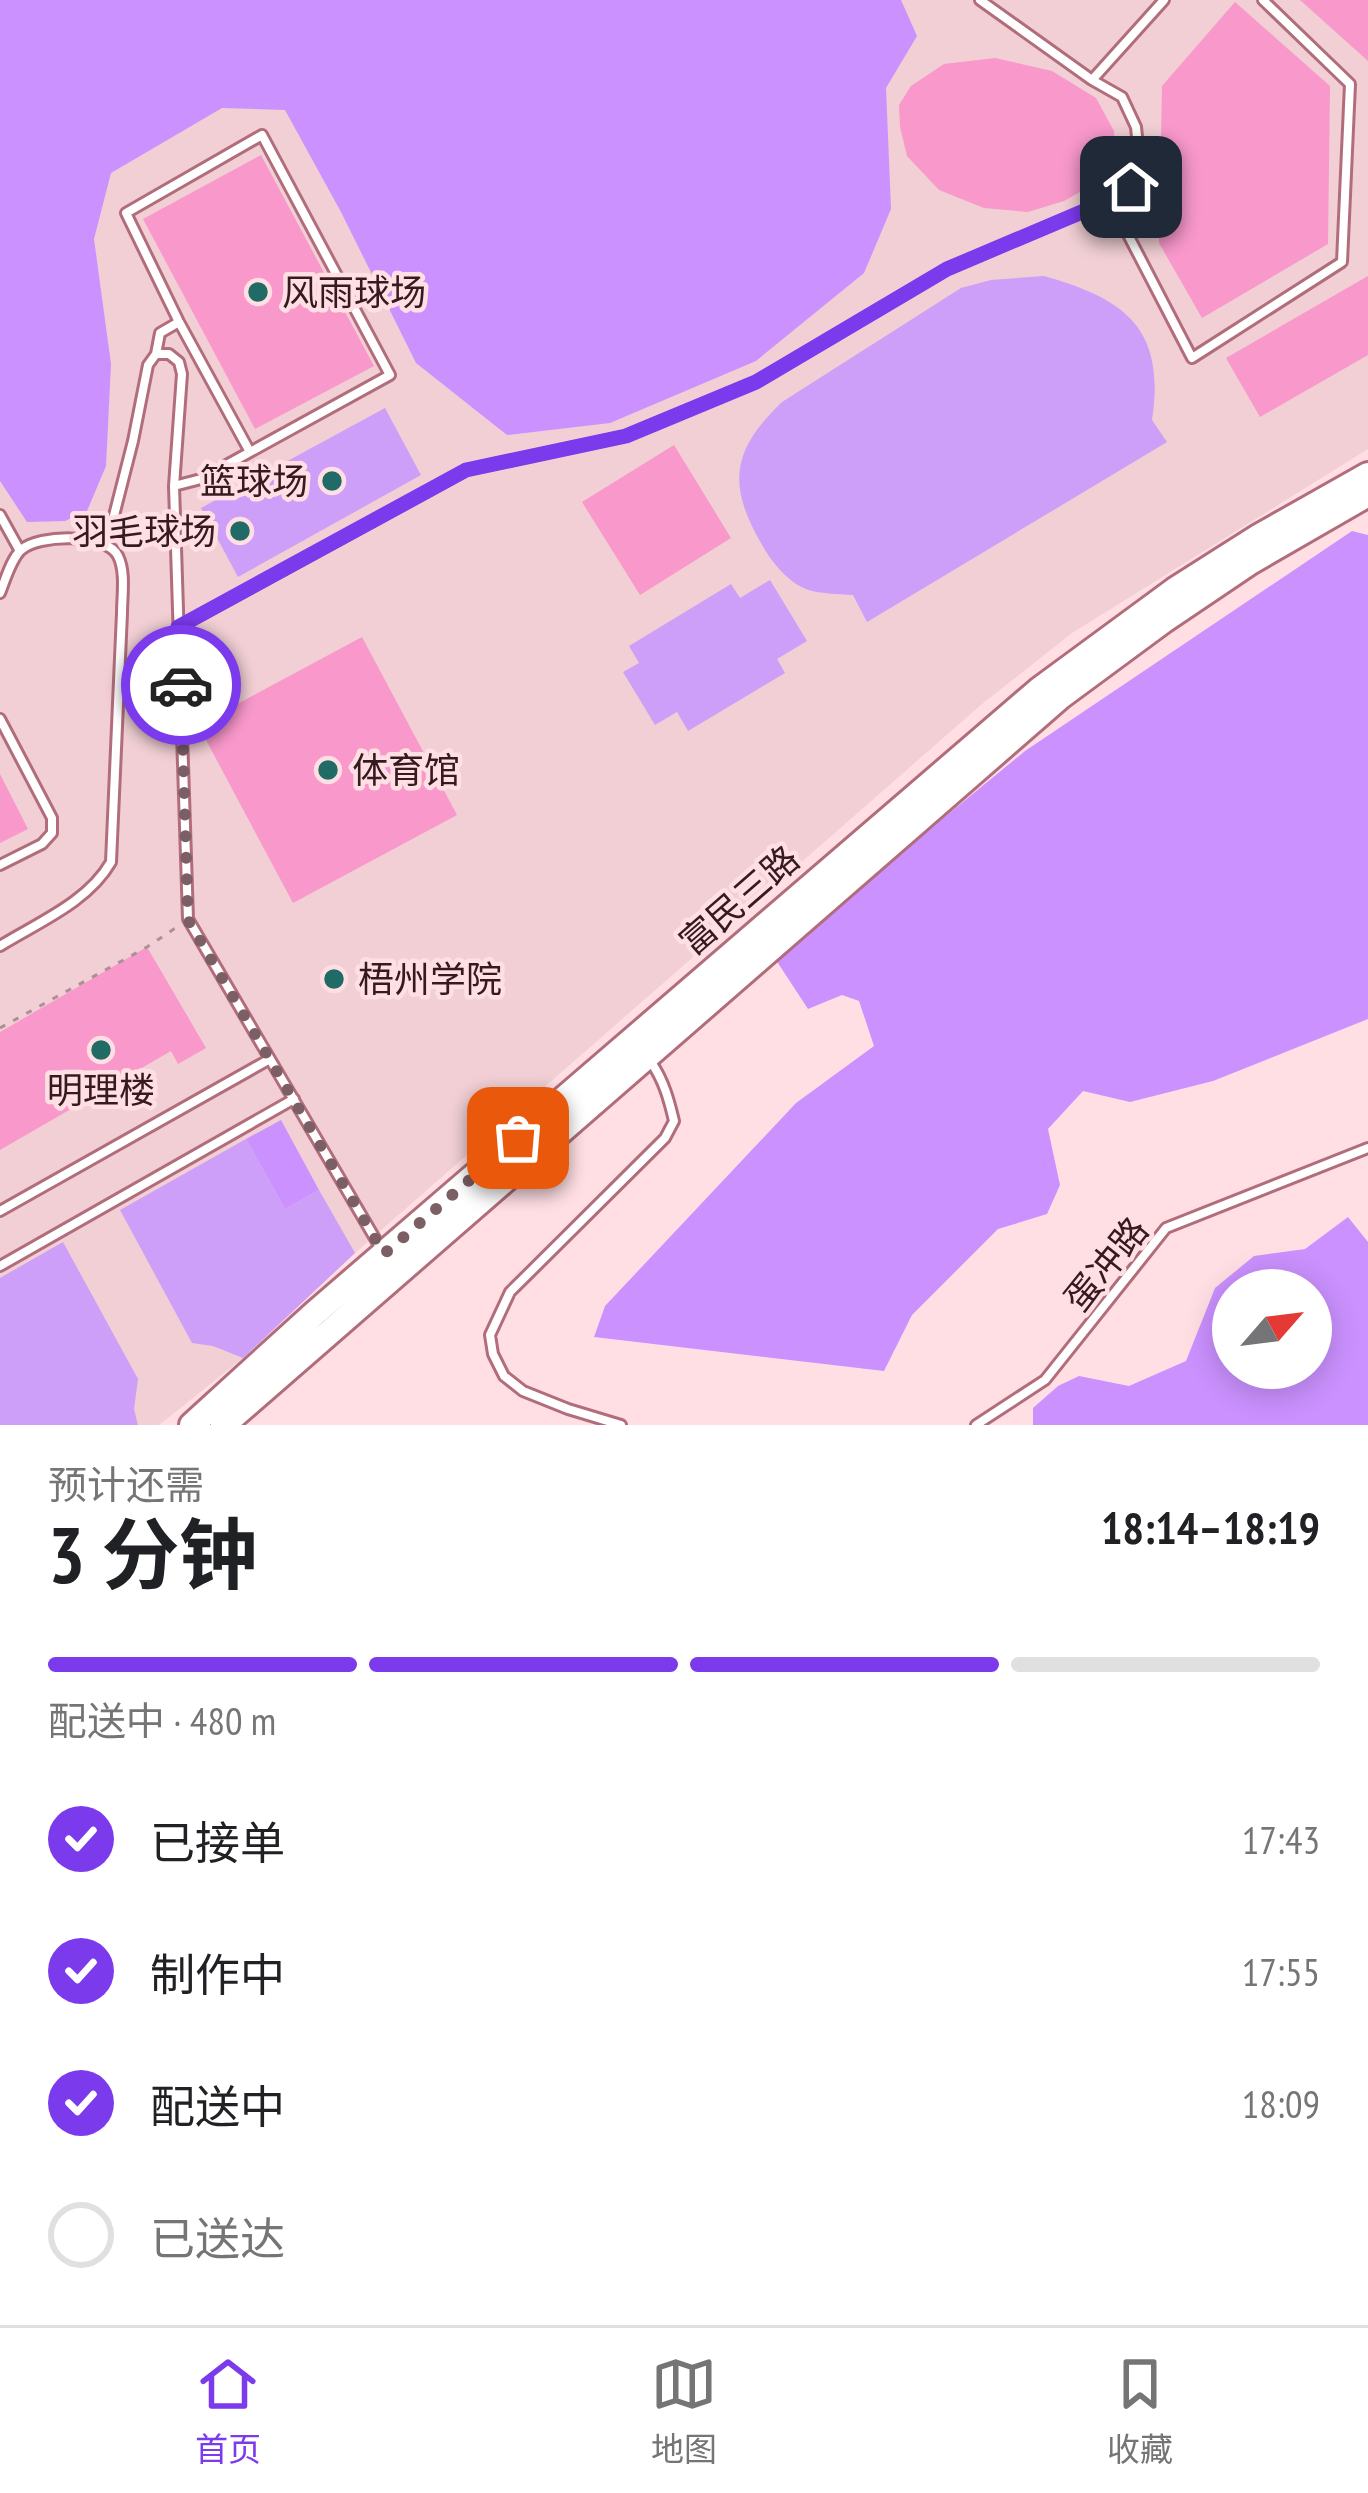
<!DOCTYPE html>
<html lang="zh">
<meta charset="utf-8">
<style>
body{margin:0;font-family:"PT Sans Narrow","Noto Sans SC",sans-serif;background:#f6f6f6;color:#202124;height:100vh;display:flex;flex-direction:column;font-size:45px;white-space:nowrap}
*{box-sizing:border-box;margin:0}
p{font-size:39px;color:#757577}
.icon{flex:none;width:66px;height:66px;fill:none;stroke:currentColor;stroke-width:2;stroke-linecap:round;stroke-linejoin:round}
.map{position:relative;height:1425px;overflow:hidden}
.sheet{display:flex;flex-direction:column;background:#fff;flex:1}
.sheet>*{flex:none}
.needle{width:78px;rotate:62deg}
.buttons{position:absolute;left:1212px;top:1269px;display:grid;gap:24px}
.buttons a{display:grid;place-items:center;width:120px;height:120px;border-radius:50%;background:#fff;box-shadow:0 6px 30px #0003;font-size:60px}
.pin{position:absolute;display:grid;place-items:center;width:102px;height:102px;color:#fff;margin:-51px;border-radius:24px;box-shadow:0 6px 18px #0006}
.courier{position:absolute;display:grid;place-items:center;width:120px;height:120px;margin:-60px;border:9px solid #7c3aed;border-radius:50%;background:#fff;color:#222;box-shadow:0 3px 15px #0007}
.summary em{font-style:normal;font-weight:700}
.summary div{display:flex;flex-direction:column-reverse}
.summary{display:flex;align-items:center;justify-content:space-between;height:204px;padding:0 48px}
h1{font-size:78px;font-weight:700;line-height:90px}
.bar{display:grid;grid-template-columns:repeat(4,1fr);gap:18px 12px;align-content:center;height:144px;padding:0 48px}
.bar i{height:15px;border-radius:9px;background:#e0e0e0}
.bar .on{background:#7c3aed}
.bar p{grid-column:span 4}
ol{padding:0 48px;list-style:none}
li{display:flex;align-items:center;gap:36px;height:132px}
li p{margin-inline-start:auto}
li .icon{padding:12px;border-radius:50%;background:#7c3aed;color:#fff;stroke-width:4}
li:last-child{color:#757577}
li i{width:66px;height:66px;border:6px solid #e0e0e0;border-radius:50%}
.menu{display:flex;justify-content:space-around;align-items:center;height:168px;border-top:3px solid #e0e0e0;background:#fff;font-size:33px;color:#757577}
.menu a{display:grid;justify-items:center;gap:6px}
.menu .on{color:#7c3aed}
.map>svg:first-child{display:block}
.built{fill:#f1cfd4}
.green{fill:#cd9ff8}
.forest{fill:#cb91ff;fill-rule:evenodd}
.building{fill:#f898cb}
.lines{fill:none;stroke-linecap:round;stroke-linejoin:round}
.lane-casing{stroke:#b16d7b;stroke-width:14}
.secondary-casing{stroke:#b16d7b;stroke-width:30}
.path{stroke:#ad8f95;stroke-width:3;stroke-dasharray:6 9;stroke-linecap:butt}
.lane{stroke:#fff;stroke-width:8}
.secondary{stroke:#fff;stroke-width:24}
.done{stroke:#7c5f65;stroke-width:12;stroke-dasharray:0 21.6}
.route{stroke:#7c3aed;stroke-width:15}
.poi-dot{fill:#206b65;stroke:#ffdfe4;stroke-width:4.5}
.labels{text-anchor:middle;stroke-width:9;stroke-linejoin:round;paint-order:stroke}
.poi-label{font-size:36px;fill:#351a20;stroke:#ffdfe4;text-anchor:start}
.street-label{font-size:36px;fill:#351a20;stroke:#ffdfe4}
</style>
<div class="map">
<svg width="1368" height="1425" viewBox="0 0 1368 1425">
<rect width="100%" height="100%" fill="#ffdfe4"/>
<!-- built -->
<path class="built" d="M0 0H1368V449L1072 633 982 704 355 1253 243 1358 159 1425H0Z"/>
<!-- green -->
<path class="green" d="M1044 276C1125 299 1166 328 1152 420L1167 442 867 622 853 595C839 594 819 594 806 589 787 582 770 560 761 543 727 484 732 450 782 402L961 288 991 280Z
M385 408 421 475 238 577 201 508Z
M770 580 807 641 777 659 785 673 688 731 677 712 655 725 623 672 639 663 629 646 731 584 740 598Z
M246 1139 285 1209 319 1190 355 1253 243 1358 213 1346 192 1343 120 1210Z
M63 1242 138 1379 134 1409 138 1425H0V1278Z"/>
<!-- forest -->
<path class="forest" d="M0 0H901L917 36 886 88 891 209 864 273 756 361 610 423 507 435 416 363 341 212 285 110 222 108 111 173 94 239 111 364 106 466 87 511 65 521 27 522 0 481Z
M1352 531 1368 535V1019L1213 1081 1130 1102 1083 1091 1048 1129 1060 1185 1047 1214 998 1229 912 1315 884 1371 594 1337 605 1306 796 1103 874 1046 859 1001 842 995 808 1009 774 957 1025 751Z
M281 1120 319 1190 285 1209 246 1139Z
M1348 1217 1368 1242V1425H1033V1408L1058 1386 1079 1376 1129 1386 1186 1361 1215 1288 1254 1256 1305 1249ZM1233 1290H1311V1368H1233Z"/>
<!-- building -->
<path class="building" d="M1300 0H1368V61Z
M1235 2 1330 86 1328 244 1202 318 1159 243 1162 86Z
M995 58 1052 71 1096 98 1114 131 1115 159 1094 184 1064 201 1028 212 984 208 939 190 907 156 900 127 899 105 911 86 944 64Z
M261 155 374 366 255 429 143 219Z
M1368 276V355L1260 417 1226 358Z
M674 445 731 538 640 595 582 502Z
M362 637 457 815 293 903 198 725Z
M0 774 28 829 0 843Z
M147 947 206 1048 178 1064 171 1051 0 1150V1032Z"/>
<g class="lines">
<!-- lane casing -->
<g class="lane-casing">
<path id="lane" d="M1092 80 1164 0
M1110 200 1192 358 1342 262 1350 84 1263 0
M156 354 160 333 179 322
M174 486 201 479 390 375 262 135 126 213 179 322 250 452
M0 515 20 551
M107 543 133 441 148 365 156 354H169L179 362 182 374 174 486 188 919 380 1247
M0 593C5 581 11 559 21 550 39 534 107 533 118 556 126 572 122 596 122 613L111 862C88 902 39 922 0 946
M179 627 466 470 626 436 756 382 947 269 1110 200 1131 187 1139 156 1136 127 1122 97 1092 80 980 0
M0 719 52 818V833L42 844 0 865
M0 1211 270 1059
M0 1266 294 1099
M621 1425 568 1409 523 1391 504 1376 493 1354 490 1335 510 1292 665 1138 674 1121C669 1100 664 1081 651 1062
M976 1425 1045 1380 1166 1228 1368 1148"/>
</g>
<!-- secondary casing -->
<g class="secondary-casing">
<path id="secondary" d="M192 1425 315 1313 1039 690 1175 590 1260 536 1368 475
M223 1425 1061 696 1164 620 1250 562 1368 494"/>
</g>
<!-- path -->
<path class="path" d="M0 1028 147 947 177 927"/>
<!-- lane -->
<use href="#lane" class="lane"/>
<!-- secondary -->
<use href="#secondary" class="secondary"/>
</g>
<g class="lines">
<!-- done -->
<path class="done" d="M181 685 188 920 384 1254 518 1138"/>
<!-- route -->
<path class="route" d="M181 685 178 627 466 470 626 436 756 382 947 269 1110 200 1131 187"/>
</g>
<!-- markers -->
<g class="poi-dot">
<circle cx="258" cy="292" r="12"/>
<circle cx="332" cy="481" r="12"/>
<circle cx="240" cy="531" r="12"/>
<circle cx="328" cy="770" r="12"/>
<circle cx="334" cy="979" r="12"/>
<circle cx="101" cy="1050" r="12"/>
</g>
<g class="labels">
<!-- poi labels -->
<g class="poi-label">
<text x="282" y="305">风雨球场</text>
<text x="308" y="494" text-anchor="end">篮球场</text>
<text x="216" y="544" text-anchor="end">羽毛球场</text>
<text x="352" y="783">体育馆</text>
<text x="358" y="992">梧州学院</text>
<text x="101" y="1103" text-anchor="middle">明理楼</text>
</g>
<!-- street labels -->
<g class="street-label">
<text transform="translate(739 900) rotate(-41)" y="13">富民三路</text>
<text transform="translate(1106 1264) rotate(-51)" y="13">蛋冲路</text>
</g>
</g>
</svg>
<div class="buttons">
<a><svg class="needle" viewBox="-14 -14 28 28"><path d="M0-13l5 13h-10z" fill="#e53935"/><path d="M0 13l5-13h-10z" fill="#757577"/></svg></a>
</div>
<div class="pin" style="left:518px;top:1138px;background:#ea580c"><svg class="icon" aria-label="bag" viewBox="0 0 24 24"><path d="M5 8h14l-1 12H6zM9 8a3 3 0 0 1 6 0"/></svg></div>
<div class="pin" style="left:1131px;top:187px;background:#1f2937"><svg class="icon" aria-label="home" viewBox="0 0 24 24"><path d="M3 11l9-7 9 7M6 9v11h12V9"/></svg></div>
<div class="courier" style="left:181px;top:685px"><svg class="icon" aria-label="car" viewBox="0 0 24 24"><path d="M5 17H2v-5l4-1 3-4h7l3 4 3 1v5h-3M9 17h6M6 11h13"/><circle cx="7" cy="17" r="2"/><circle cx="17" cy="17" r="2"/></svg></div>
</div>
<section class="sheet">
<div class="summary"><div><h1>3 分钟</h1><p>预计还需</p></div><em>18:14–18:19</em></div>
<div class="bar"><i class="on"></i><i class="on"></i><i class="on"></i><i></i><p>配送中 · 480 m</p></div>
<ol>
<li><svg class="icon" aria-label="check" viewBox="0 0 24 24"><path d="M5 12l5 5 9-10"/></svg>已接单<p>17:43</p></li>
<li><svg class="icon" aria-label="check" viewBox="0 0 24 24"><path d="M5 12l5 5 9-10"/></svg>制作中<p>17:55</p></li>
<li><svg class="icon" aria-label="check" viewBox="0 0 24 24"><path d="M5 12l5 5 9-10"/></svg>配送中<p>18:09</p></li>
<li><i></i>已送达</li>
</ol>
</section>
<nav class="menu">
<a class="on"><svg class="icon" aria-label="home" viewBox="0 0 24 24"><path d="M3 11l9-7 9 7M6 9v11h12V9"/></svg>首页</a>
<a><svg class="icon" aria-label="map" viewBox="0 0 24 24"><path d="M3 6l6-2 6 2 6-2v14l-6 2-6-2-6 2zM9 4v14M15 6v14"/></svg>地图</a>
<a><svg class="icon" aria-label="saved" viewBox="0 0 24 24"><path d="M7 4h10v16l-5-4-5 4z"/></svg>收藏</a>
</nav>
